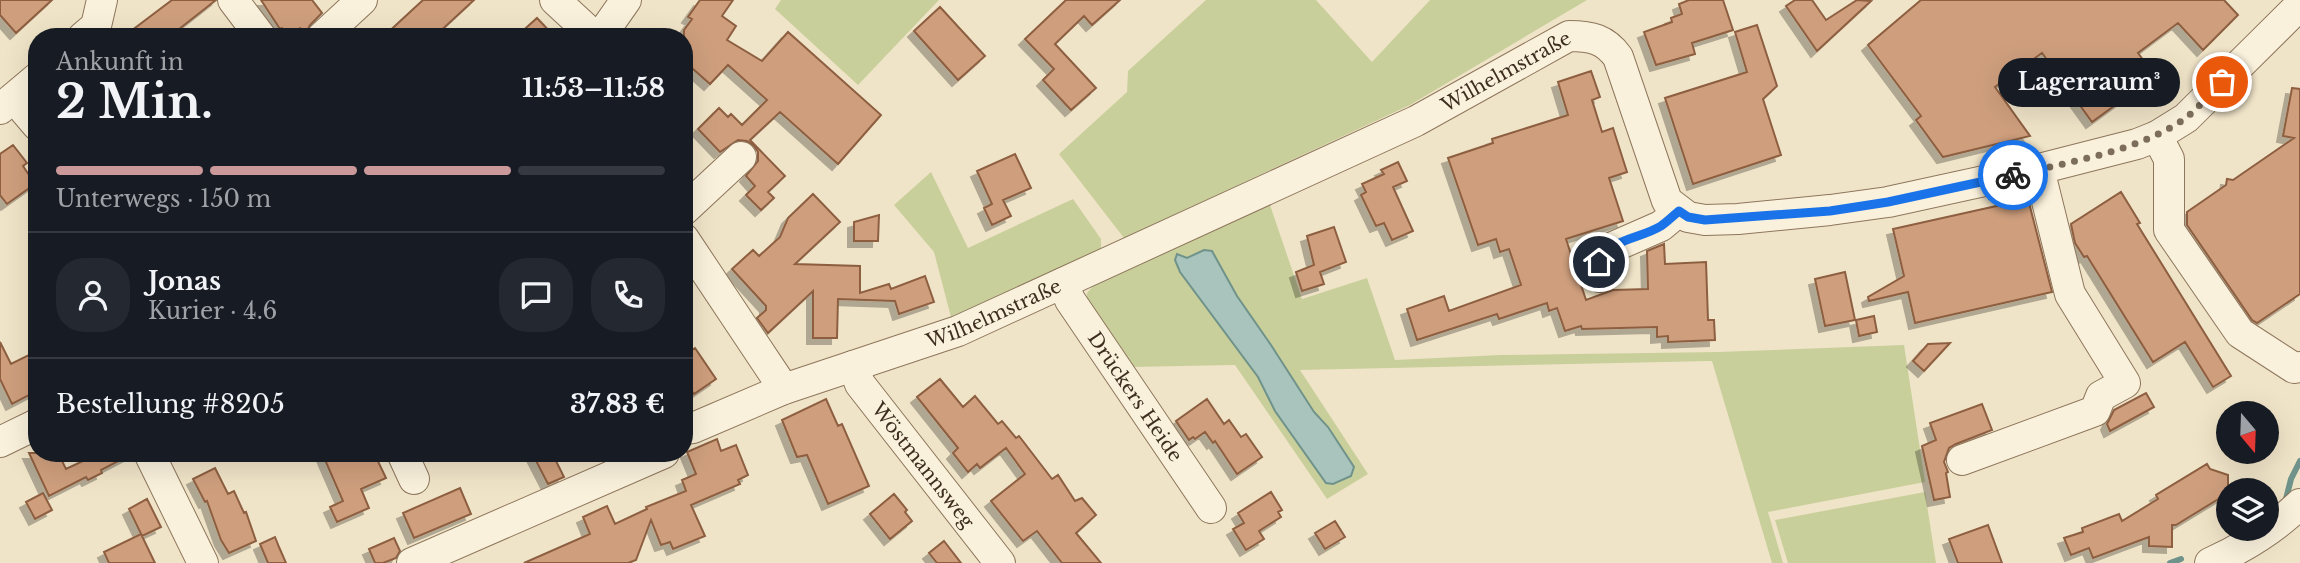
<!DOCTYPE html>
<html lang="de">
<meta charset="utf-8">
<style>
body{margin:0;font-family:"Libre Baskerville",serif;background:#242831;color:#f1f3f6;height:100vh;display:flex;flex-direction:column;font-size:26px;white-space:nowrap}
*{box-sizing:border-box;margin:0}
p{font-size:23px;color:#9ea1a6}
.icon{flex:none;width:38px;height:38px;fill:none;stroke:currentColor;stroke-width:2;stroke-linecap:round;stroke-linejoin:round}
.map{position:relative;flex:1;overflow:hidden}
.side{position:absolute;left:28px;top:28px;width:665px;height:434px;display:flex;flex-direction:column;background:#171b24;border-radius:28px;box-shadow:0 7px 28px #0002}
.side>*{flex:none}
.needle{width:46px;rotate:161deg}
.tools{position:absolute;left:2216px;top:401px;display:grid;gap:14px}
.tools a{display:grid;place-items:center;width:63px;height:63px;border-radius:50%;background:#171b24;box-shadow:0 7px 28px #0002;font-size:35px}
.pin{position:absolute;display:grid;place-items:center;width:60px;height:60px;color:#fff;margin:-30px;border:4px solid #fff;border-radius:50%;box-shadow:0 2px 7px #0007}
.courier{position:absolute;display:grid;place-items:center;width:70px;height:70px;margin:-35px;border:5px solid #1a73e8;border-radius:50%;background:#fff;color:#222;box-shadow:0 2px 9px #0007}
.bubble{position:absolute;height:49px;border-radius:24px;background:#171b24;box-shadow:0 7px 28px #0002;font-size:23px;font-weight:700;line-height:49px;text-align:center}
.overview em{font-style:normal;font-weight:700}
.overview div{display:flex;flex-direction:column-reverse}
.overview{display:flex;align-items:center;justify-content:space-between;height:119px;padding:0 28px}
h1{font-size:46px;font-weight:700;line-height:52px}
.bar{display:grid;grid-template-columns:repeat(4,1fr);gap:10px 7px;align-content:center;height:84px;padding:0 28px}
.bar i{height:9px;border-radius:5px;background:#363941}
.bar .selected{background:#cc999b}
.bar p{grid-column:span 4}
.line{display:flex;align-items:center;gap:18px;padding:0 28px;border-top:2px solid #363941}
.line div{flex:1}
.round{display:grid;place-items:center;flex:none;width:74px;height:74px;border-radius:28px;background:#242831}
.map>svg:first-child{display:block}
.green{fill:#c9cf9b}
.water{fill:#a9c4bc;stroke:#6f938a;stroke-width:2}
.lines{fill:none;stroke-linecap:round;stroke-linejoin:round}
.stream{stroke:#6f938a;stroke-width:6}
.building{fill:#cf9f7d;stroke:#8d5f41;stroke-width:2;filter:url(#shadow)}
.minor-casing{stroke:#8d765c;stroke-width:32}
.minor{stroke:#faf1dc;stroke-width:30}
.done{stroke:#7c6e5b;stroke-width:7;stroke-dasharray:0 12.6}
.route{stroke:#1a73e8;stroke-width:9}
.labels{text-anchor:middle;stroke-width:7;stroke-linejoin:round;paint-order:stroke}
.street-label{font-size:19px;fill:#3d2e20;stroke:#f7eed8}
</style>
<div class="map">
<svg width="2300" height="563" viewBox="0 0 2300 563">
<defs>
<filter id="shadow"><feDropShadow dx="-6" dy="6" stdDeviation="0" flood-color="#0004"/></filter>
</defs>
<rect width="100%" height="100%" fill="#f0e4c8"/>
<!-- green -->
<path class="green" d="M781 0H939L858 85 775 9Z
M1206 0H1316L1372 62 1430 0H1587L1410 105 1124 238 1059 154 1127 92 1128 71Z
M931 172 968 248 1073 199 1101 239V250L951 317 934 252 894 205Z
M1269 202 1302 299 1367 278 1395 360 1500 355 1718 352 1904 345 1925 482 1768 512 1783 563H1772L1712 361 1300 370 1368 474 1327 499 1235 365 1130 367 1087 300V293L1094 285Z
M1925 492 1936 563H1788L1775 520Z"/>
<!-- water -->
<path class="water" d="M1204 250 1212 251 1237 296 1271 345 1314 412 1328 427 1354 467 1351 476 1333 484 1326 483 1275 411 1258 377 1180 272 1175 260 1177 254 1187 258Z"/>
<g class="lines">
<!-- stream -->
<path class="stream" d="M2285 503 2291 479 2300 461
M2170 563 2181 559"/>
</g>
<!-- building -->
<path class="building" d="M0 0H52L16 33 0 15Z
M172 0H216L169 37H123Z
M261 0H312L322 13 310 25 305 35 300 28 288 36 282 28 280 29Z
M423 0H474L434 37H383Z
M700 0H733L722 16 736 26 727 40 762 61 788 32 881 115 838 164 780 112 750 140 785 176 768 192 774 198 761 210 746 195 755 186 746 176 758 161V152L754 146 747 141 738 140 720 152 698 129 719 108 728 117 731 114 742 125 767 100 728 65 710 84 684 61V30L692 19 688 17Z
M1066 0H1120L1092 25 1084 16 1055 44 1096 88 1071 110 1043 80 1054 69 1025 39Z
M1689 0H1723L1733 30 1692 43 1695 54 1656 65 1644 32 1672 22 1671 18 1682 14 1679 4Z
M1795 0H1812L1826 20 1857 0 1871 1 1817 51 1786 6Z
M1921 0H2224L2238 15 2203 50 2178 23 2138 53 2144 61 2140 64 2151 79 2092 122 2042 53 1995 87 2030 136 1943 157 1916 120 1921 116 1868 45Z
M940 7 985 56 958 80 914 31Z
M537 18 555 37H516Z
M1757 25 1777 86 1763 99 1781 155 1693 184 1665 98 1747 72 1735 32Z
M1591 71 1600 97 1592 100 1602 132 1613 128 1627 172 1609 178 1623 221 1566 239 1586 300 1613 290 1648 289 1647 251 1664 244 1665 264 1706 262 1708 320H1714L1715 340 1668 342V336L1657 337V327L1582 329 1581 326 1565 331 1557 308 1549 311 1547 303 1499 319 1497 314 1417 340 1407 309 1444 296 1449 311 1521 285 1509 249 1500 252 1496 239 1478 245 1448 158 1493 143 1492 139 1568 115 1558 82Z
M2292 88 2300 89V294L2257 323 2252 320 2187 225V212L2226 185 2227 179 2233 180 2294 138 2283 136Z
M13 145 27 163 23 166 35 184 7 204 0 195V154Z
M1015 154 1031 188 1003 200 1011 216 992 225 984 208 992 204 977 171Z
M1398 162 1407 181 1393 187 1413 231 1392 240 1384 223 1376 226 1361 195 1366 192 1362 184 1384 174 1381 170Z
M2121 192 2140 223 2137 224 2231 376 2213 387 2185 342 2153 362 2087 256 2084 257 2075 243 2071 224Z
M813 194 840 222 795 264 860 266V293L889 284 891 289 925 276 934 302 899 314 895 301 838 299 837 338H813V291L768 333 757 318 766 310V306L732 269 753 250 759 256 780 237 788 218Z
M2028 199 2052 292 1915 323 1908 292 1869 301 1868 297 1904 276 1893 229Z
M879 215 878 241H854V222Z
M1334 227 1346 262 1320 272 1324 284 1302 291 1296 272 1314 265 1307 236Z
M1845 272 1855 320 1825 326 1815 279Z
M1874 316 1877 332 1859 336 1856 320Z
M0 342 11 364 37 351V391L12 404 0 379Z
M1950 343 1924 371 1913 361 1928 344Z
M695 348 716 379 694 394 684 380V355Z
M940 379 963 407 975 396 998 424 1002 421 1016 438 1019 436 1052 479 1058 475 1075 501 1082 498 1096 515 1076 533 1101 563H1062L1037 531 1023 541 991 501 1025 474 1006 448 980 468 977 464 968 472 953 453 958 448 917 397Z
M2146 393 2154 407 2110 431 2107 424 2114 410Z
M826 399 838 426 842 424 869 486 828 504 807 455 797 457 782 420Z
M1207 399 1224 424 1229 420 1241 437 1246 434 1262 457 1237 474 1215 441 1213 443 1205 432 1195 439 1193 437 1189 440 1176 421Z
M1982 404 1992 430 1956 444 1949 448 1944 462 1948 472 1946 473 1950 497 1934 500 1922 446 1936 440 1930 423Z
M717 439 721 451 736 445 748 475 738 480 740 484 691 505 705 536 673 549 670 542 661 545 651 520 636 560 628 563H524L590 534 583 517 607 506 615 524 647 509 646 507 686 491 682 480 696 474 687 452Z
M29 453H58L66 469 100 453 132 454 101 470 102 473 88 480 86 477 49 496Z
M322 453H339L341 457 348 454 351 459 363 453H374L386 478 361 489 369 508 337 522 330 507 343 501Z
M532 453H552L564 477 548 484Z
M2207 464 2210 469 2228 475V490L2225 495 2176 525H2172V547L2149 546V537L2093 558 2089 548 2071 555 2064 538 2083 532 2082 528 2119 514 2122 521 2158 499 2156 495Z
M215 468 228 494 234 491 244 513 246 512 256 541 229 553 221 540 207 501 205 502 193 479Z
M460 488 471 514 414 538 403 513Z
M1271 492 1282 510 1278 512 1281 517 1259 531 1264 539 1246 550 1233 529 1244 523 1238 513Z
M43 493 52 510 35 519 26 502Z
M894 494 907 510 905 512 912 521 890 539 870 514Z
M147 499 161 527 142 536 129 509Z
M1335 521 1345 537 1325 549 1315 533Z
M1988 525 2002 563H1958L1949 539Z
M141 534 155 563H109L104 552Z
M275 537 279 547 286 563H268L260 544Z
M394 538 400 551 396 558 383 563H375L369 549Z
M944 541 961 563H937L929 553Z"/>
<g class="lines">
<!-- minor casing -->
<g class="minor-casing">
<g id="minor">
<path d="M233 0 261 37"/>
<path d="M555 0 595 37"/>
<path d="M83 37 96 26 102 0"/>
<path d="M322 37 362 0"/>
<path d="M600 37 626 0"/>
<path d="M14 98 37 125"/>
<path d="M0 109 37 78"/>
<path d="M2157 136 2169 159V230L2240 333 2294 368 2300 367"/>
<path d="M684 210 741 157"/>
<path d="M684 239 784 389"/>
<path d="M1600 277 1599 262 1604 251 1661 226 1679 211"/>
<path id="s1" d="M1063 283 1070 300 1211 508"/>
<path id="s2" d="M853 366 860 384 1000 563"/>
<path id="s3" d="M684 429 693 428 784 389 958 331 1416 121 1569 36C1591 36 1605 39 1618 57L1667 201 1688 217 1705 220 1738 219 1830 210 1888 202 2039 169 2137 144 2157 136 2186 118 2300 5"/>
<path d="M0 442 37 424"/>
<path d="M149 453 203 563"/>
<path d="M402 453 414 479"/>
<path d="M1962 460 2095 411 2101 396 2125 383 2070 294 2039 169"/>
<path d="M412 563 664 453"/>
<path d="M2210 563C2243 548 2273 530 2300 504"/>
</g>
</g>
<!-- minor -->
<use href="#minor" class="minor"/>
</g>
<g class="lines">
<!-- done -->
<path class="done" d="M2013 175C2069 162 2135 152 2183 120 2197 110 2209 94 2222 82"/>
<!-- route -->
<path class="route" d="M1599 262C1611 238 1640 239 1661 226 1667 222 1673 216 1679 211L1688 217 1705 220 1830 211 1888 202 2013 175"/>
</g>
<g class="labels">
<!-- street labels -->
<g class="street-label">
<text dy="7" stroke="none"><textPath href="#s3" startOffset="898">Wilhelmstraße</textPath></text>
<text dy="7" stroke="none"><textPath href="#s3" startOffset="331">Wilhelmstraße</textPath></text>
<text dy="7" stroke="none"><textPath href="#s1" startOffset="135">Drückers Heide</textPath></text>
<text dy="7" stroke="none"><textPath href="#s2" startOffset="122">Wöstmannsweg</textPath></text>
</g>
</g>
</svg>
<div class="tools">
<a><svg class="needle" viewBox="-14 -14 28 28"><path d="M0-13l5 13h-10z" fill="#e53935"/><path d="M0 13l5-13h-10z" fill="#9ea1a6"/></svg></a>
<a><svg class="icon" aria-label="layers" viewBox="0 0 24 24"><path d="M12 4l9 5-9 5-9-5zM3 14l9 5 9-5"/></svg></a>
</div>
<div class="pin" style="left:2222px;top:82px;background:#ea580c"><svg class="icon" aria-label="bag" viewBox="0 0 24 24"><path d="M5 8h14l-1 12H6zM9 8a3 3 0 0 1 6 0"/></svg></div>
<div class="pin" style="left:1599px;top:262px;background:#1f2937"><svg class="icon" aria-label="home" viewBox="0 0 24 24"><path d="M3 11l9-7 9 7M6 9v11h12V9"/></svg></div>
<div class="courier" style="left:2013px;top:175px"><svg class="icon" aria-label="bike" viewBox="0 0 24 24"><circle cx="6" cy="16" r="4"/><circle cx="18" cy="16" r="4"/><path d="M6 16l4-8h5l3 8M10 8l3 8H6M13 5h3"/></svg></div>
<div class="bubble" style="left:1998px;top:58px;width:182px">Lagerraum³</div>
<section class="side">
<div class="overview"><div><h1>2 Min.</h1><p>Ankunft in</p></div><em>11:53–11:58</em></div>
<div class="bar"><i class="selected"></i><i class="selected"></i><i class="selected"></i><i></i><p>Unterwegs · 150 m</p></div>
<div class="line" style="height:126px"><a class="round"><svg class="icon" aria-label="person" viewBox="0 0 24 24"><circle cx="12" cy="8" r="4"/><path d="M4 21q1-7 8-7t8 7"/></svg></a><div><b>Jonas</b><p>Kurier · 4.6</p></div><a class="round"><svg class="icon" aria-label="chat" viewBox="0 0 24 24"><path d="M4 5h16v11H9l-5 4z"/></svg></a><a class="round"><svg class="icon" aria-label="phone" viewBox="0 0 24 24"><path d="M5 4h4l2 5-3 2q2 4 5 5l2-3 5 2v4C11 20 4 13 5 4z"/></svg></a></div>
<div class="line" style="height:91px"><div>Bestellung #8205</div><b>37.83 €</b></div>
</section>
</div>
